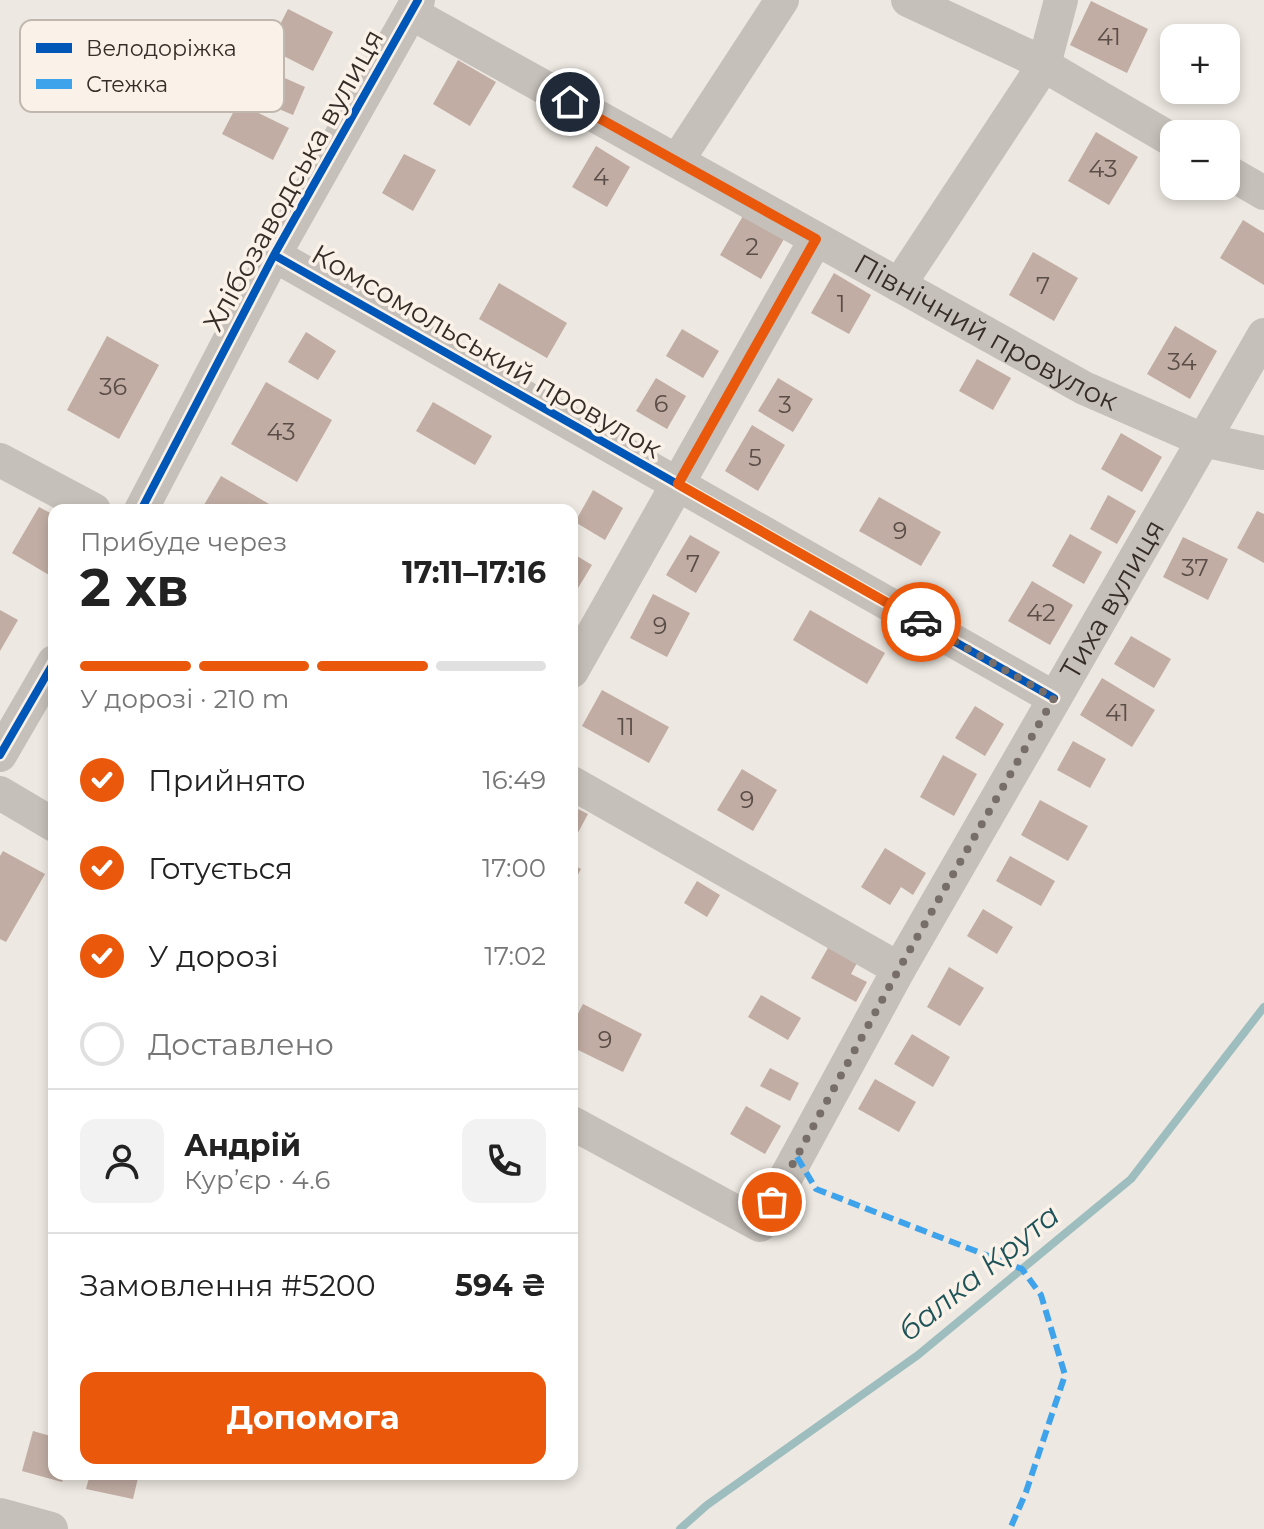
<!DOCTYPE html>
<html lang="uk">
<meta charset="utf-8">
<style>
body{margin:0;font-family:Montserrat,sans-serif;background:#f2f2f2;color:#222;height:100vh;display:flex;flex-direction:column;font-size:30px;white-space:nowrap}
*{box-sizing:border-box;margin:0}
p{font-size:26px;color:#767676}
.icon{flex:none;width:44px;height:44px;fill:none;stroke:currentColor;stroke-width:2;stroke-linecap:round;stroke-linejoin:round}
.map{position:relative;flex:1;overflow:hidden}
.details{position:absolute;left:48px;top:504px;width:530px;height:976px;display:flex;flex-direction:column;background:#fff;border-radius:16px;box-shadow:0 4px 12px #0003}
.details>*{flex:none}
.tools{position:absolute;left:1160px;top:24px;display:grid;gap:16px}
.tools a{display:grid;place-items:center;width:80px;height:80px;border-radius:16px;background:#fff;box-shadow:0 4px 12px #0003;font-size:40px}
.pin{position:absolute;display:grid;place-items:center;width:68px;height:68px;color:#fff;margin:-34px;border:4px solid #fff;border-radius:50%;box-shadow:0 2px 8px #0007}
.courier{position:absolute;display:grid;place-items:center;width:80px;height:80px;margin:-40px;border:6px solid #ea580c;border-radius:50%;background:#fff;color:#222;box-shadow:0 2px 10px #0007}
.headline em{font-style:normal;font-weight:700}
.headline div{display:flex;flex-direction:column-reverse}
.headline{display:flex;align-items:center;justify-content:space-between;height:136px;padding:0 32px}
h1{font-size:52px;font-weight:700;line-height:60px}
.bar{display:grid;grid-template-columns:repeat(4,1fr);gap:12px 8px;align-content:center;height:96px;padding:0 32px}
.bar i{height:10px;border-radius:6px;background:#e0e0e0}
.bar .on{background:#ea580c}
.bar p{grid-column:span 4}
.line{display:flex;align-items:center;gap:20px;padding:0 32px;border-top:2px solid #e0e0e0}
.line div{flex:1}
.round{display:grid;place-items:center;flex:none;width:84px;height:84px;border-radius:16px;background:#f2f2f2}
ol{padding:0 32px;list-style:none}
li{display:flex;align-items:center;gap:24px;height:88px}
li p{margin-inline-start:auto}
li .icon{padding:8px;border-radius:50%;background:#ea580c;color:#fff;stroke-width:4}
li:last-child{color:#767676}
li i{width:44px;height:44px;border:4px solid #e0e0e0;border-radius:50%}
.cta{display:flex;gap:16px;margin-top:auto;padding:16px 32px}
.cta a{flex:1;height:92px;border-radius:16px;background:#ea580c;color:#fff;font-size:32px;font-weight:700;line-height:92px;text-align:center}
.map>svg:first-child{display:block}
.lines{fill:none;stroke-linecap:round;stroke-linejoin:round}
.stream{stroke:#9dbdbe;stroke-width:8}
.building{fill:#c1ada3}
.minor{stroke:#c6c0ba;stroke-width:34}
.quiet{stroke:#3fa3eb;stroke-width:6;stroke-dasharray:12 6;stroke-linecap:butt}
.cycleway-casing{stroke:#faf2e9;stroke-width:13}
.cycleway{stroke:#0057b8;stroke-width:8}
.done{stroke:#776e69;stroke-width:8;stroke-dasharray:0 14.4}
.route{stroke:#ea580c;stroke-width:10}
.labels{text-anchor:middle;stroke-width:7;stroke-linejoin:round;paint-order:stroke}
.number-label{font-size:24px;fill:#5a4d47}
.street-label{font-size:28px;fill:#372d28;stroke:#faf2e9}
.water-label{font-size:30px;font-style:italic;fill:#1e5359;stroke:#faf2e9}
.key{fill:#faf2e9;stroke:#c0b7af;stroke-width:2}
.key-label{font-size:22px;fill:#372d28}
</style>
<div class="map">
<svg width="1264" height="1529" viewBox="0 0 1264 1529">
<rect width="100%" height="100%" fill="#ede8e1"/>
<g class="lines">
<!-- stream -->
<path class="stream" d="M680 1529 707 1505 918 1355 1131 1179 1264 1007"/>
</g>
<!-- building -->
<path class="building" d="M1091 1 1148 29 1127 73 1070 45Z
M288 9 333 32 313 71 268 48Z
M458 60 496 82 470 126 433 104Z
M262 68 305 87 293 115 249 96Z
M238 103 289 128 273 160 222 134Z
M1096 132 1138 157 1109 205 1068 181Z
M596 146 630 167 607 207 572 187Z
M404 154 436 170 413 211 382 193Z
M743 216 784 239 761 279 720 255Z
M1243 220 1264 233V285L1220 258Z
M1033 252 1078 278 1054 321 1009 295Z
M834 273 871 295 849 334 811 313Z
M499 283 567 323 547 358 479 319Z
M1175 326 1217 351 1190 399 1147 374Z
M682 329 719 351 703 378 666 356Z
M306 332 336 351 318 380 288 362Z
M107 336 159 365 119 439 67 410Z
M977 359 1011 378 993 410 959 391Z
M656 378 686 396 667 429 636 411Z
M778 378 813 399 793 432 758 411Z
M266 382 332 420 297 482 231 444Z
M433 402 492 436 475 465 416 431Z
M752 425 785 445 758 491 725 471Z
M1121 433 1162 457 1142 492 1101 469Z
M221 476 276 508 274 510H201Z
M593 490 623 508 605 540 575 522Z
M1108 495 1136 511 1117 544 1090 529Z
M879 497 941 532 921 566 859 531Z
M39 507 54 515V566L49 575 12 553Z
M1257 511 1264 514V563L1237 548Z
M1070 534 1102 552 1084 584 1052 566Z
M690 535 720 552 696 593 666 575Z
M1183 537 1228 559 1208 600 1163 577Z
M572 553 592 565 572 598Z
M1032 581 1073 605 1050 645 1008 621Z
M653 594 690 613 667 657 630 638Z
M0 610 18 620 0 651Z
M810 610 885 653 867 684 793 640Z
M1131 636 1171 659 1154 688 1114 664Z
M1102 678 1155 710 1132 747 1080 715Z
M602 690 669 727 649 763 582 726Z
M975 706 1004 724 985 756 955 738Z
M1073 741 1106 759 1090 788 1057 770Z
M943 755 977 774 954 816 920 797Z
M742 769 777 790 753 831 717 810Z
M1040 800 1088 826 1068 861 1021 835Z
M572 806 588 814 572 844Z
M885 848 926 873 913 895 901 887 890 905 861 887Z
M3 851 45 874 6 942 0 939V856Z
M1010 856 1055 881 1041 906 996 881Z
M572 864 581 869 572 885Z
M697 881 720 895 707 917 684 903Z
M983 909 1013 927 997 954 967 936Z
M829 946 857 963 851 974 867 982 856 1002 811 978Z
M949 967 984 988 960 1026 927 1007Z
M761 995 801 1018 788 1040 748 1017Z
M583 1004 642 1034 623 1072 572 1047V1025Z
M912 1034 950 1057 933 1087 894 1064Z
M770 1068 799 1083 790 1101 760 1086Z
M875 1079 916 1102 899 1132 858 1109Z
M746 1106 781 1126 765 1154 730 1134Z
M33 1431 54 1437V1474H65L62 1482 22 1471Z
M90 1474H139L133 1499 86 1489Z"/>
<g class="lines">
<!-- minor -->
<g class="minor">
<path d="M908 0 1028 56 1174 141"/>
<path id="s1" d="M411 13 1084 388 1203 440 1264 453"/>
<path d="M677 161 782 0"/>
<path d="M1226 171 1264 193"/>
<path d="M274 255 1054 698"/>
<path d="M899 285 1044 65 1061 0"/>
<path d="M0 460 94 510"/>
<path d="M141 510 274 255 418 0"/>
<path d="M572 671 816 239"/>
<path d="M0 755 54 662"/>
<path d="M572 783 899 969"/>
<path d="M0 793 54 825"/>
<path id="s2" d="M572 1123 760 1225 899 969 1264 335"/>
<path d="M0 1515 51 1529"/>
</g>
<!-- quiet -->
<path class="quiet" d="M797 1157 816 1189 1022 1269 1041 1295 1065 1375 1026 1492 1010 1529"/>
<!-- cycleway casing -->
<g class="cycleway-casing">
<path id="cycleway" d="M274 255 1054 698
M141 510 274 255 418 0
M0 755 54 662"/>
</g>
<!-- cycleway -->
<use href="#cycleway" class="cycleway"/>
</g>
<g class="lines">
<!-- done -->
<path class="done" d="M772 1202 899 969 1054 698 921 622"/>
<!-- route -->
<path class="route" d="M570 102 816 239 678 484 921 622"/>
</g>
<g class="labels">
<!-- number labels -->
<g class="number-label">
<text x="1109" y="45">41</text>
<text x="1103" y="177">43</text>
<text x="601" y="185">4</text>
<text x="752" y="255">2</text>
<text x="1043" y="294">7</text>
<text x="841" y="312">1</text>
<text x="1182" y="370">34</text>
<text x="113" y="395">36</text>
<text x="661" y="412">6</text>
<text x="785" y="413">3</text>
<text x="281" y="440">43</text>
<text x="755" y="466">5</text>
<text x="900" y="539">9</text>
<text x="693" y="572">7</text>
<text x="1195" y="576">37</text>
<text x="1041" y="621">42</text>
<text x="660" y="634">9</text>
<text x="1117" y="721">41</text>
<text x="626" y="735">11</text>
<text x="747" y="808">9</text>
<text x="605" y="1048">9</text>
</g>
<!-- street labels -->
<g class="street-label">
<text transform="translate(293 180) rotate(-61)" y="10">Хлібозаводська вулиця</text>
<text dy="10" stroke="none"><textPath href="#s1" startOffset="658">Північний провулок</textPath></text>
<text transform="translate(487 351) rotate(30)" y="10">Комсомольський провулок</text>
<text dy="10" stroke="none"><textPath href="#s2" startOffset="932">Тиха вулиця</textPath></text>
</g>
<!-- water labels -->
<g class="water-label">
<text transform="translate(979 1273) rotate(-39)" y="10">балка Крута</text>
</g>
</g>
<!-- legend -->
<rect x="20" y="20" width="264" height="92" rx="12" class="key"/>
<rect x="36" y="43" width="36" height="10" fill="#0057b8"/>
<rect x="36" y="79" width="36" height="10" fill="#3fa3eb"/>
<g class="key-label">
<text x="86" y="56">Велодоріжка</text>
<text x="86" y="92">Стежка</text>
</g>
</svg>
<div class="tools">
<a>+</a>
<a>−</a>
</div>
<div class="pin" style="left:772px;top:1202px;background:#ea580c"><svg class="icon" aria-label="bag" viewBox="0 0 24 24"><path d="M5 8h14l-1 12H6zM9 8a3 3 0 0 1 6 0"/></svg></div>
<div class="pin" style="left:570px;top:102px;background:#1f2937"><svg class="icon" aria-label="home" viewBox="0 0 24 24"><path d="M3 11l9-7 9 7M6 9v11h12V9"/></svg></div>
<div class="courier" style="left:921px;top:622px"><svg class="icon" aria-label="car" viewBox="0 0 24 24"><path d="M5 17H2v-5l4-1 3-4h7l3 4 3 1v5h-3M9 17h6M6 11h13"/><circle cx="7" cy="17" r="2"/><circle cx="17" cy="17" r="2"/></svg></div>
<section class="details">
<div class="headline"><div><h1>2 хв</h1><p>Прибуде через</p></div><em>17:11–17:16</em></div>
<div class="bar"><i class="on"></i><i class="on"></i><i class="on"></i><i></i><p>У дорозі · 210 m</p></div>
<ol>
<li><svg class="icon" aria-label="check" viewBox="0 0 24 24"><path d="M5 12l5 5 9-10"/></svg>Прийнято<p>16:49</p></li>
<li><svg class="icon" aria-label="check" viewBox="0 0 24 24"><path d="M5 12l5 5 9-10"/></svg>Готується<p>17:00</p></li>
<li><svg class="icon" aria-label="check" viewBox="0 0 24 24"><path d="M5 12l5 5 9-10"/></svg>У дорозі<p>17:02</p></li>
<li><i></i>Доставлено</li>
</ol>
<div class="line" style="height:144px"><a class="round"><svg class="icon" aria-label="person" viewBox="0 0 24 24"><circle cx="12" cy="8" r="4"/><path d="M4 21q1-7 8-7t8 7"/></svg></a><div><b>Андрій</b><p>Кур’єр · 4.6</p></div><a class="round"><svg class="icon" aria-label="phone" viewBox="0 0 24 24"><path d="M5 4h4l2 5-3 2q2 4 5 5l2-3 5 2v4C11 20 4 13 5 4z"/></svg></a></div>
<div class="line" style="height:104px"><div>Замовлення #5200</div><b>594 ₴</b></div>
<div class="cta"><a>Допомога</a></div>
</section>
</div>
